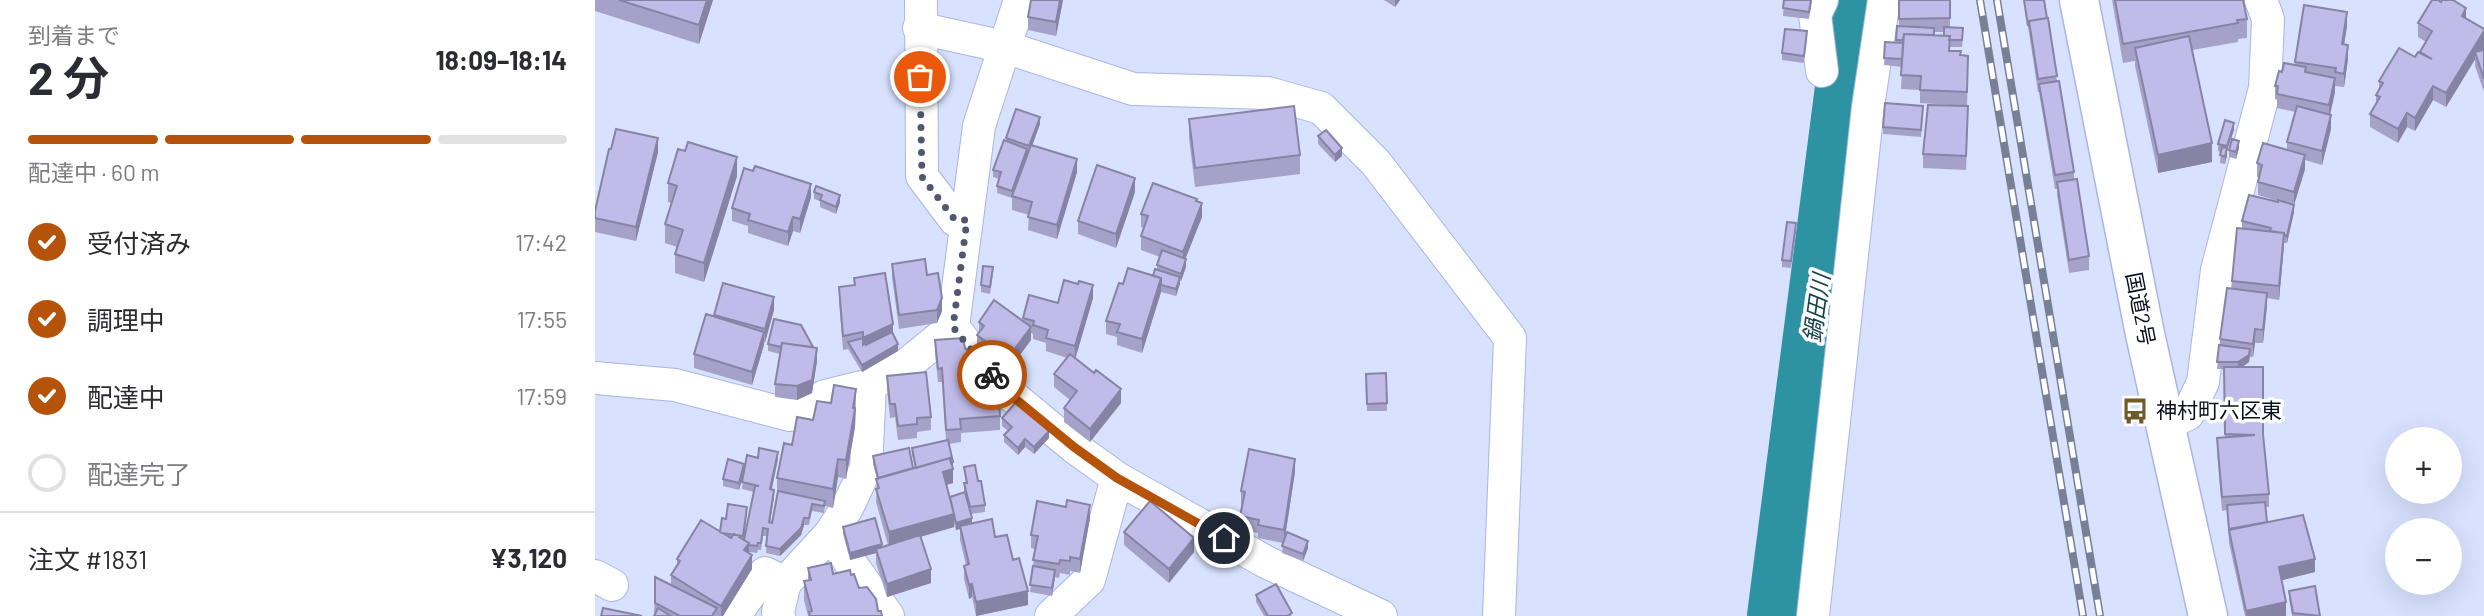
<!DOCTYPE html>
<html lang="ja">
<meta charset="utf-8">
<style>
body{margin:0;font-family:Barlow,"Noto Sans JP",sans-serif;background:#f2f2f3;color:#2b2b33;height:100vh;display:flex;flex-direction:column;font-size:26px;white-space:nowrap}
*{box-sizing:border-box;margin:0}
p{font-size:23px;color:#7c7c81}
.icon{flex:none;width:38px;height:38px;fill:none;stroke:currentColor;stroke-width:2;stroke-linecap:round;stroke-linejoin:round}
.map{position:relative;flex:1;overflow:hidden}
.sheet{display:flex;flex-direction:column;background:#fff;width:595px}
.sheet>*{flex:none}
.buttons{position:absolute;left:1790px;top:427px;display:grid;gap:14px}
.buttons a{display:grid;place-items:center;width:77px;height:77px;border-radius:50%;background:#fff;box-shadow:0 7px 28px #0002;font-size:35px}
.pin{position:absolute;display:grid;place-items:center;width:60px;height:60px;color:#fff;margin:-30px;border:4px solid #fff;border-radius:50%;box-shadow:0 2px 7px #0007}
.courier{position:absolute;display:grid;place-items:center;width:70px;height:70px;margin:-35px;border:5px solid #b45309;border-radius:50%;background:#fff;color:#222;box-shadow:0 2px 9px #0007}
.head em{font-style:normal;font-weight:700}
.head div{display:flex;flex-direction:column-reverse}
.head{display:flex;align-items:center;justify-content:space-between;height:119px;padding:0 28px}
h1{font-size:46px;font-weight:700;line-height:52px}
.bar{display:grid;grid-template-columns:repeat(4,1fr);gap:10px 7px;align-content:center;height:84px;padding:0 28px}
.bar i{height:9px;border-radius:5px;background:#e1e1e2}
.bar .current{background:#b45309}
.bar p{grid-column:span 4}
.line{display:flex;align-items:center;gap:18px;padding:0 28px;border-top:2px solid #e1e1e2}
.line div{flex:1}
ol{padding:0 28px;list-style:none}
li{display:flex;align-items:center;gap:21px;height:77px}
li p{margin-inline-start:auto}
li .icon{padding:7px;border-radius:50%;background:#b45309;color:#fff;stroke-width:4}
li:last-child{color:#7c7c81}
li i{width:38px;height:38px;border:4px solid #e1e1e2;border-radius:50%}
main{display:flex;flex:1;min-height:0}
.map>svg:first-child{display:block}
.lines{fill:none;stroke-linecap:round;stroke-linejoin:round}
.river{stroke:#2d93a3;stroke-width:58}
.minor-casing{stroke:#a7b6e3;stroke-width:34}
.trunk-casing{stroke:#a7b6e3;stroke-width:41}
.minor{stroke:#fff;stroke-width:32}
.trunk{stroke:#fff;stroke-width:38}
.rail-casing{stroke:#788096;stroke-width:8}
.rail{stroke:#fff;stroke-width:5;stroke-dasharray:16;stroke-linecap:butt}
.wall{fill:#a6a1c9;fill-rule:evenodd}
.shaded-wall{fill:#8783a4}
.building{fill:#c1bbea;stroke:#8783a4;stroke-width:2}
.done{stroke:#51586b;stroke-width:7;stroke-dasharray:0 12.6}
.route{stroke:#b45309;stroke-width:9}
.labels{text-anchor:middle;stroke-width:7;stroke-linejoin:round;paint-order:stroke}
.street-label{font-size:21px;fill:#080d1c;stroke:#fff}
.poi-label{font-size:21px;fill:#080d1c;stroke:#fff;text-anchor:start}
.water-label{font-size:23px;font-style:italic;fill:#18444c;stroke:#fff}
</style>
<main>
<section class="sheet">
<div class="head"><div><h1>2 分</h1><p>到着まで</p></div><em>18:09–18:14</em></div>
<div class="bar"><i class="current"></i><i class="current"></i><i class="current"></i><i></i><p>配達中 · 60 m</p></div>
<ol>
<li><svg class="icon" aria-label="check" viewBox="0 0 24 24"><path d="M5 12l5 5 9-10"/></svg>受付済み<p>17:42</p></li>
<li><svg class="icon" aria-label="check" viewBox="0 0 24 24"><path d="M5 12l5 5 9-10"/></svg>調理中<p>17:55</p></li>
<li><svg class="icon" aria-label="check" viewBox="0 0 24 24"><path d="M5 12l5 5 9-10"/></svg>配達中<p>17:59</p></li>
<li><i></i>配達完了</li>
</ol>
<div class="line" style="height:91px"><div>注文 #1831</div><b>¥3,120</b></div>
</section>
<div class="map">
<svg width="1889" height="616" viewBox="0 0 1889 616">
<rect width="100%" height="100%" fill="#d8e2fe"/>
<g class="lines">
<!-- river -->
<path class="river" d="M1181 616 1256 33 1262 0"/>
<!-- minor casing -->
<g class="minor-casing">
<path id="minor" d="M326 0 327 176 360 220H372
M324 28 410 47 538 89 673 93 726 108 781 163 915 338 904 616
M1227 71 1220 15 1227 0
M358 327 406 387 479 447 522 478 671 562 786 616
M0 378 80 385 195 415 230 396 275 385 315 362 358 327 384 126 425 0
M275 385 271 468 252 508 235 534 293 616
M1570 425 1593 414 1608 382 1622 270 1670 88 1673 19 1666 0
M0 576 17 585
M139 616 170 573 190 583
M184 616 183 612 190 583 235 534
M456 616 494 580 522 478
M1218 616 1273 107 1289 0"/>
</g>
<!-- trunk casing -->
<g class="trunk-casing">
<path id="trunk" d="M1484 0 1550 334 1613 616"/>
</g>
<!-- minor -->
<use href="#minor" class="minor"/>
<!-- trunk -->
<use href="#trunk" class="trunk"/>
<!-- rail casing -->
<g class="rail-casing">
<path id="rail" d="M1385 0 1488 616
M1402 0 1505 616"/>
</g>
<!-- rail -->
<use href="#rail" class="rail"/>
</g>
<!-- wall -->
<path class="wall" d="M0 0H118L104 44 0 11Z
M468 0 461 36 433 30V17Z
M789 0H805L800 7Z
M1189 0H1217L1214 19 1188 16Z
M1304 0H1355V27L1368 35 1367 47H1355V51L1366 55 1373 69 1372 106 1325 103V90L1306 89 1307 67 1289 65 1290 42 1301 43 1302 26H1304ZM1339 32H1349V36L1339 35Z
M1429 0H1449L1462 81 1479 172V179L1494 256V270L1474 273 1462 195V189H1460L1444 92H1443Z
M1517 0H1648L1652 19V38L1643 39V42L1597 50 1617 162 1563 173 1540 66V61L1528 63Z
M1871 19 1889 29V92L1880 66V60L1851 107 1838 100 1820 131 1812 127 1803 143 1775 127V114L1781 104V95L1784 88V81L1820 57 1825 53 1831 42 1823 37V23Z
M1752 26 1749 44 1753 59 1749 87 1740 86V82V92L1735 115 1736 129 1727 165 1710 160V169L1699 205V212L1692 243H1689L1684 300 1672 298 1668 343H1660L1658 357H1655L1654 362 1647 367 1668 434 1674 494V507H1671L1672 522 1720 572 1686 580 1691 616H1650L1634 543 1632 510 1627 511 1622 451V438L1630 437 1629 369H1622L1625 339 1637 289V281L1647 228V221L1683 202V201L1663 195V182L1664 177H1662V163L1692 150V142L1701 112 1682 108V100L1680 99V86L1687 72 1700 65V62Z
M1212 38 1209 63 1187 60V53Z
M1328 113 1326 137 1288 134V127Z
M594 119 705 155V174L600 187 594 138Z
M1373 120 1371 170 1328 168V154Z
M445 124 437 146 482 172 462 239 433 230 434 215 417 210V198L402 193V186L404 179 398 177V170L411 141V138Z
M1639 130 1632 150V155L1630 164 1625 163 1626 152 1623 151V144Z
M723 136 747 156 740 162 723 144Z
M1644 148 1641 159 1634 157V150Z
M16 149 63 152 41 241 0 232V211Z
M142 176 109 282 80 273V254L82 247 70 243V224L76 203 73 202V183Z
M219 192 245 202 241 214 225 207V201L219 199Z
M540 192 521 248 483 234V221Z
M216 197 205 233 198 231 193 246 153 233V226L137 221V208Z
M602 202 607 217 590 259 591 267 586 281H585L581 296 566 292 547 353 522 345V337L511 334V321L528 284 558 276 562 270V265L565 257 546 250V236L549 228 546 227V214Z
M1201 230 1196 268 1187 267V260Z
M297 264 332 275 347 311 342 323 304 329 297 277Z
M398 274 395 294 386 292V285Z
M259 278 298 334 303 351 267 372 253 349 248 350 244 301V287L259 285Z
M498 298 480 358 526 403 495 442 469 422V408L475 400 459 387V374L472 358 451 351V343L438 339V334L436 333V340L413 371 382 349V335L384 334V322H428V318L463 303Z
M179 310 157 385 99 368V354L119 317V315Z
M179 319 222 361 217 393 202 400 180 397V384L185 354 173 351V344Z
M340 340 370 348 391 382 405 416V430L366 433V442L354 444 358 462V483L351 485 355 497 369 493V483H371L369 467 383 481 390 505V512L376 514 377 524 400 537 418 560 433 605 381 616 377 597 374 599 369 579V566L371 565 365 540V529L361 530 359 524V527L325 537 336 583 292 597 281 563V553L255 560 248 534V527L287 547 293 545 281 502 282 479 278 464V456L318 468H320L317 455V448L351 440 347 382H343L340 353Z
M771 374 792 403V411H772Z
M292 376 336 417V430L322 432V438L303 440 300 417 295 418 292 389Z
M261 407 260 427 251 479 243 477 238 508 230 506 229 513 217 511 214 525H209L206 535 185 556 171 553 172 536H168L166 550H163L162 553 154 552 157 569 128 616H59L60 577 76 585V575L82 566V559L125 532 131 519 152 514 149 540 159 492 147 489 149 473 144 490 128 486V479L149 470 163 458 183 459 177 489 179 497 175 522 177 523 182 496V478L197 445 218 420Z
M407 418 454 438 439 454 430 447 423 455 409 442V435L413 431 407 426Z
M700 472 690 538 713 548 708 561 687 553 688 543 663 538V533L645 530V516L647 505H646V491Z
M495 518 485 573 475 571V575L465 573 464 578 460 577 457 596 435 592 440 549 436 548V535Z
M529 532 599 552 574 583 529 545Z
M213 568 238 574 256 575 264 588 287 616H213L209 600V581L213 580Z
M1694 591 1725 616H1697L1694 598Z
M661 595 697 616H669L661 602Z"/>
<!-- shaded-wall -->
<path class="shaded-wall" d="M112 0H118L104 44V25Z
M465 0H468L461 36V22Z
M800 0H805L800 7Z
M1871 8V21L1867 16Z
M1752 12V26L1747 58V44Z
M1889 31V45L1882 57 1880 52V59L1851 107V93Z
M1753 45V59L1749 87V74Z
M1740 78V92L1734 119V105Z
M1838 86V100L1820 131V118Z
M1812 113V127L1803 143V129Z
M1736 115V129L1727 165V151Z
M445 117V124L434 154V146Z
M1639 123V130L1632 150V155L1630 164 1632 146Z
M63 138V152L41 241V227Z
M1644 141V148L1641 159V152Z
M1617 143V162L1563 173V155Z
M747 148V156L740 162V155Z
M432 149V156L417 198V191Z
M1710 155V169L1699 205V212L1692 243V236L1699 205V192Z
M142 157V176L109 282V263Z
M482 159V172L462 239V225Z
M540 178V192L521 248V234Z
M216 184V197L205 233V219Z
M245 195V202L241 214V207Z
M607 203V217L588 265V252Z
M198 217V231L193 246V232Z
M1689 233V246L1684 300V286Z
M591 259V267L586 281V274Z
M585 277V284L581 296V289Z
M566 278V292L547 353V339Z
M498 285V298L480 360V346Z
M1672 293V307L1668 343V330Z
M179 297V310L170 343V329Z
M347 298V311L342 323V310Z
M298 324V337L268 352V338Z
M436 327V340L413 371V358Z
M1660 329V343L1658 357V344Z
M169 332V345L157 385V372Z
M303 344V351L267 372V365Z
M222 348V361L217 393 202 400V386Z
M1655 349 1654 362 1643 370V362Z
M261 389 260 427 251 479V460Z
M526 389V403L495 442V429Z
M454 431V438L439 454V447Z
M430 439V447L423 455V448Z
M183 452V459L175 496V489Z
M243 459V477L238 508V489Z
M700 459V472L689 543V530Z
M358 462V483L348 486 322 478Z
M149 464V471L144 490V483Z
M179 490V497L174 529V522Z
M495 505V518L485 573V559Z
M359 514V527L294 546V532Z
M209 518V525L206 535 185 556V549Z
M377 518V525L361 530V523Z
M599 538V552L574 583V569Z
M713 541V548L708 561V554Z
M154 543V557L149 550Z
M287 544V551L281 549V553L255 560V553Z
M157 555V569L128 616H126V606Z
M1720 559V572L1684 581V567Z
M336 569V583L292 597V584Z
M460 570V577L457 596V588Z
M377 584V597L374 599V585Z
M433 591V605L381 616V602Z
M1691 602V616H1651V611Z"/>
<!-- building -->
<path class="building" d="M24 0H112L104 25Z
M436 0H465L461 22 433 17Z
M1189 0H1216L1214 12 1188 8Z
M1304 0H1355V18L1304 19Z
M1429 0H1449L1452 18 1434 21 1433 26Z
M1520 0H1648L1652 19 1642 20 1643 23 1528 44Z
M1837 0H1843L1846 2 1847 0H1858L1871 8 1867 16 1889 29V31L1851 93 1838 86 1820 118 1812 113 1803 129 1775 114 1785 97 1781 95 1788 83 1784 81 1804 48 1820 57 1823 52 1837 59 1825 52 1837 31 1823 23Z
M1709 5 1752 12 1747 44 1753 45 1749 74 1740 72 1741 68 1700 62Z
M1453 18 1462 76 1443 79 1434 21Z
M1302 26 1339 28V35L1309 34 1308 40H1301Z
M1349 27 1368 28 1367 40H1354L1355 36H1349Z
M1190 29 1212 31 1209 56 1187 53Z
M1309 34 1355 36 1354 51H1366L1365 55 1373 56 1372 92 1325 90 1326 76 1306 75Z
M1594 36 1617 143 1563 155 1540 48Z
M1290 42 1308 43 1307 59 1289 58Z
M1889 45V79L1880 52 1888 50 1887 46Z
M1689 63 1711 67 1710 72 1740 78 1734 105 1682 94 1683 86H1680L1684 71 1687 72Z
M1464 81 1479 172 1460 175 1444 84Z
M1290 103 1328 106 1326 130 1288 127Z
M1333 105 1373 106 1371 156 1328 154Z
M699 106 705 155 600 168 594 119Z
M1702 106 1736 115 1727 151 1692 142Z
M421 109 445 117 434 146 411 138Z
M1630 120 1639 123 1632 146 1623 144Z
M21 129 63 138 41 227 0 218V211L14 149H16Z
M731 130 747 148 740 155 723 136Z
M1637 139 1644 141 1641 152 1634 150Z
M409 140 432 149 417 191 402 186 406 172 398 170Z
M93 142 142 157 109 263 80 254 88 230 70 224 82 186 73 183 83 149 90 151Z
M1668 143 1710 155 1699 192 1663 182 1667 165 1662 163Z
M436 145 482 159 462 225 433 217 437 202 417 196Z
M1627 147 1632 148 1630 157 1625 155Z
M502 165 540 178 521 234 483 221Z
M160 166 216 184 205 219 198 217 193 232 153 220 155 214 137 208 149 168 158 171Z
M1482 179 1494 256 1474 260 1462 182Z
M558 183 602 199 601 201 607 203 588 252 546 236 553 216 546 214Z
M221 186 245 195 241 207 225 200 227 195 219 192Z
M1654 195 1683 202V200L1699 205 1692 236 1689 235V233L1675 231 1676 228 1647 221Z
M1192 222 1201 223 1196 261 1187 260Z
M1642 228 1689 233 1684 286 1637 281Z
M567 250 591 259 586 274 562 265Z
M330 259 332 275 343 273 347 298 342 310 304 315 297 264Z
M388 266 398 267 395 287 386 285Z
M533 268 566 278 547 339 522 332 525 324 511 321 524 283 528 284Z
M560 269 585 277 581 289 566 285V278L558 276Z
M290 273 298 324 268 338V332L248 336 244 287 260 285 259 278Z
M469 280 483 284 484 281 498 285 480 346 451 338 453 330 438 325 439 321 428 318 434 295 463 303Z
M128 283 179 297 170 329 119 315Z
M1632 288 1672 293 1668 330 1660 329 1658 344 1625 339Z
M399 300 436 327 413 358 382 335 389 326 384 322Z
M111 314 169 332 157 372 99 354Z
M179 319 206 325 218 347 187 343 186 347 173 344Z
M297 332 303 344 267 365 253 342 268 338V345L271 343V345Z
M368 338 370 348 389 368 391 382 403 381 405 416 365 419 366 429 351 430 347 368 343 369 340 340Z
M187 343 222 348 217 380 202 386 180 384Z
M1624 345 1655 349 1654 355 1643 362H1622Z
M475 354 499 373 501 370 526 389 495 429 469 408 482 391 459 374Z
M1629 367H1668V434L1674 494 1627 497 1622 438 1660 435 1630 434Z
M331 372 336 417 322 418V424L303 426 300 404H295L292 376Z
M791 373 792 403 772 404 771 374Z
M239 385 261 389 258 408 260 409 251 460 243 459 238 489 182 478 189 443 197 445 202 417 218 420 222 401 236 403Z
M422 401 454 431 439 447 430 439 423 448 409 435 417 427 407 418Z
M353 440 358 462 356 463 355 458 321 468 317 448Z
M164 448 183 452 175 489 179 490 174 522 177 523 183 491 230 501 229 506 217 504 214 518H209L206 528 185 549 171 546 173 529 168 528 166 543H163L162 546 153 545 154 543 149 540 160 486H164L147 482 152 455 163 458Z
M314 448 318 468 283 478 278 456Z
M654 449 700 459 689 530 663 525 664 520 645 516 650 492 646 491Z
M355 458 358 469 348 472 359 514 294 532 281 489 284 488 281 479Z
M133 459 149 464 144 483 128 479Z
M380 465 383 481H386L390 505 375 507 369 483H372L369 467Z
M370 492 377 518 361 523 355 497Z
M472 500 495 505 485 559 475 557V561L465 560 464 564 438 560 443 536 436 535 442 501 471 507Z
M555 501 599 538 574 569 529 532Z
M1670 502 1672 522 1634 529 1632 505Z
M133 504 152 507 148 536 127 533 125 532 127 518 131 519Z
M1708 515 1720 559 1684 567 1691 602 1651 611 1634 530Z
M280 518 287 544 255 553 248 527Z
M397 519 400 537 412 535 418 560 424 558 433 591 381 602 377 584 374 585 369 566 374 564 365 526Z
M106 520 136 538 139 534 154 543 149 550 157 555 126 606 76 575 85 561 82 559Z
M692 532 713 541 708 554 687 546Z
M325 535 336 569 292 584 281 549Z
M236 563 238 574 255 570 256 575 259 574 264 588 272 587 281 599 283 611H286L287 616H215L214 612 217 611 209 581 216 580 213 568Z
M438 566 460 570 457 588 435 585Z
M60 577 122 608 117 616H85L60 603Z
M681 584 697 613 692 616H673L661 595Z
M1720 586 1725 616 1698 613 1694 591Z
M8 608 47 616H6Z
M63 608 76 616H59Z"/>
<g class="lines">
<!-- done -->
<path class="done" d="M325 77 327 177 360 220H372L358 327 397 375"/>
<!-- route -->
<path class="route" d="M397 375 406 387 479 447 522 478 629 538"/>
</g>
<!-- icons -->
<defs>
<g id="bus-bare" transform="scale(2.1)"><path d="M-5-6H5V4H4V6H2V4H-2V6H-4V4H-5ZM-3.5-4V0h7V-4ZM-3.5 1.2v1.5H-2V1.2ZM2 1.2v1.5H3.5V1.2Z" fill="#6d5b29" stroke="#fff" stroke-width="2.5" paint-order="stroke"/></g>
</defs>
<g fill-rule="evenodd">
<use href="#bus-bare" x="1540" y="411"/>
</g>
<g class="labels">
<!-- street labels -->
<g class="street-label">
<text transform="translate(1545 309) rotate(79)" y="7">国道2号</text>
</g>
<!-- poi labels -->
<g class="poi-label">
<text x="1561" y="418">神村町六区東</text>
</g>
<!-- water labels -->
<g class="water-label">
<text transform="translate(1222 308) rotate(-82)" y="8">鍋田川</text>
</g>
</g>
</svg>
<div class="buttons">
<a>+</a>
<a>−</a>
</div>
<div class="pin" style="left:325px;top:77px;background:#ea580c"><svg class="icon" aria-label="bag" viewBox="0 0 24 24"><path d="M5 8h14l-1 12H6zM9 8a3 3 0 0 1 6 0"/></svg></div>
<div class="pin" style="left:629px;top:538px;background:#1f2937"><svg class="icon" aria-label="home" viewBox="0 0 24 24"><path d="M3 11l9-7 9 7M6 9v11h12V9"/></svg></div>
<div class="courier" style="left:397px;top:375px"><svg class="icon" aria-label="bike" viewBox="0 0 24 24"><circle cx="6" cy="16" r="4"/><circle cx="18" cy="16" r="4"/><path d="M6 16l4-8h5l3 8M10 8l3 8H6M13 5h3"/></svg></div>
</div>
</main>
